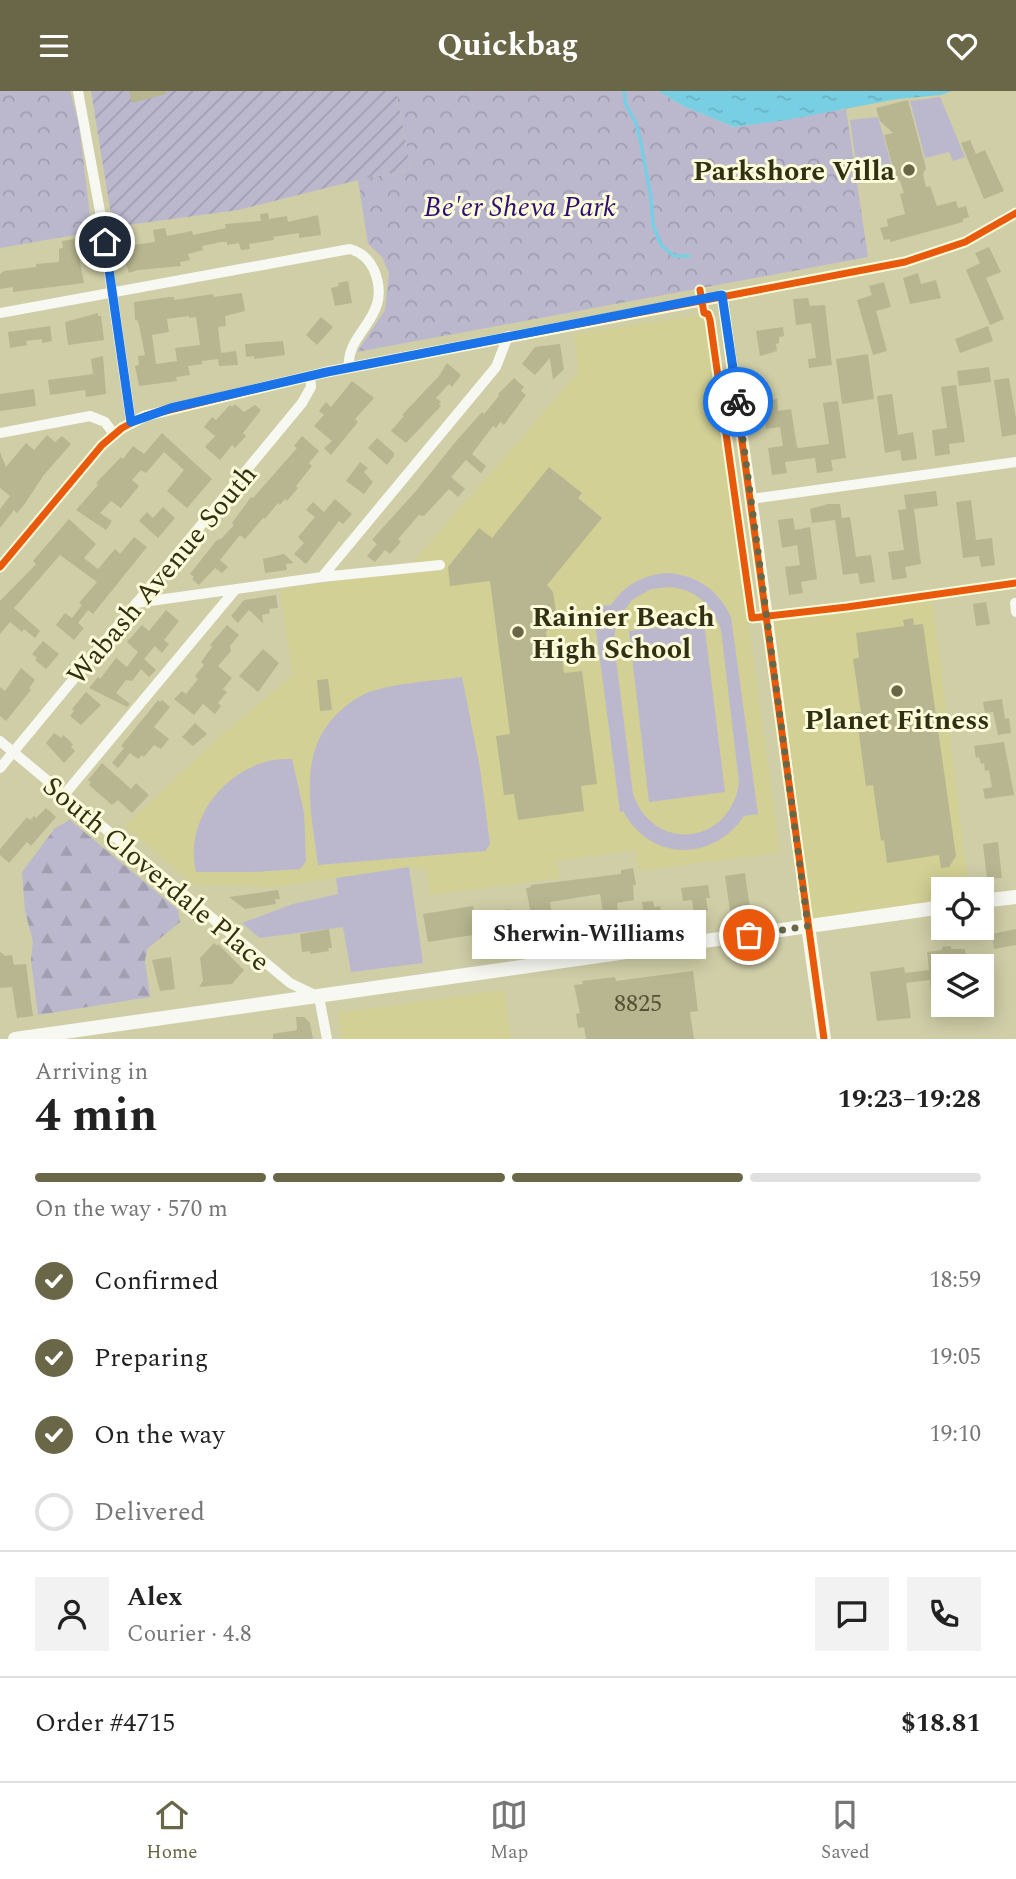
<!DOCTYPE html>
<meta charset="utf-8">
<style>
body{margin:0;font-family:Spectral,serif;background:#f2f2f2;color:#222;height:100vh;display:flex;flex-direction:column;font-size:26px;white-space:nowrap}
*{box-sizing:border-box;margin:0}
p{font-size:23px;color:#767676}
.icon{flex:none;width:38px;height:38px;fill:none;stroke:currentColor;stroke-width:2;stroke-linecap:round;stroke-linejoin:round}
.map{position:relative;height:948px;overflow:hidden}
.sheet{display:flex;flex-direction:column;background:#fff;flex:1}
.sheet>*{flex:none}
.tools{position:absolute;left:931px;top:786px;display:grid;gap:14px}
.tools a{display:grid;place-items:center;width:63px;height:63px;border-radius:0px;background:#fff;box-shadow:0 4px 18px #0003;font-size:35px}
.pin{position:absolute;display:grid;place-items:center;width:60px;height:60px;color:#fff;margin:-30px;border:4px solid #fff;border-radius:50%;box-shadow:0 2px 7px #0007}
.courier{position:absolute;display:grid;place-items:center;width:70px;height:70px;margin:-35px;border:5px solid #1a73e8;border-radius:50%;background:#fff;color:#222;box-shadow:0 2px 9px #0007}
.bubble{position:absolute;height:49px;border-radius:0px;background:#fff;box-shadow:0 4px 18px #0003;font-size:23px;font-weight:700;line-height:49px;text-align:center}
.overview em{font-style:normal;font-weight:700}
.overview div{display:flex;flex-direction:column-reverse}
.overview{display:flex;align-items:center;justify-content:space-between;height:119px;padding:0 35px}
h1{font-size:46px;font-weight:700;line-height:52px}
.bar{display:grid;grid-template-columns:repeat(4,1fr);gap:10px 7px;align-content:center;height:84px;padding:0 35px}
.bar i{height:9px;border-radius:5px;background:#e0e0e0}
.bar .selected{background:#696747}
.bar p{grid-column:span 4}
.line{display:flex;align-items:center;gap:18px;padding:0 35px;border-top:2px solid #e0e0e0}
.line div{flex:1}
.round{display:grid;place-items:center;flex:none;width:74px;height:74px;border-radius:0px;background:#f2f2f2}
ol{padding:0 35px;list-style:none}
li{display:flex;align-items:center;gap:21px;height:77px}
li p{margin-inline-start:auto}
li .icon{padding:7px;border-radius:50%;background:#696747;color:#fff;stroke-width:4}
li:last-child{color:#767676}
li i{width:38px;height:38px;border:4px solid #e0e0e0;border-radius:50%}
header{display:flex;justify-content:space-between;align-items:center;height:91px;padding:0 35px;background:#696747;color:#fff;font-size:32px;font-weight:700}
.tabs{display:flex;justify-content:space-around;align-items:center;height:98px;border-top:2px solid #e0e0e0;background:#fff;font-size:19px;color:#767676}
.tabs a{display:grid;justify-items:center;gap:4px}
.tabs .selected{color:#696747}
.map>svg:first-child{display:block}
.built{fill:#d2d094}
.grass{fill:#bbb8ce;fill-rule:evenodd}
.forest{fill:url(#forest-firs)}
.park{fill:url(#park-crowns)}
.garden{fill:url(#garden-furrows)}
.water{fill:url(#water-ripples)}
.lines{fill:none;stroke-linecap:round;stroke-linejoin:round}
.stream{stroke:#78cfe3;stroke-width:3.5}
.building{fill:#b7b690;fill-rule:evenodd}
.minor{stroke:#f8f8f2;stroke-width:10}
.major{stroke:#f8f8f2;stroke-width:14}
.cycleway-casing{stroke:#fcfcda;stroke-width:11}
.cycleway{stroke:#e8590c;stroke-width:7}
.done{stroke:#696747;stroke-width:7;stroke-dasharray:0 12.6}
.route{stroke:#1a73e8;stroke-width:9}
.poi-dot{fill:#696747;stroke:#fcfcda;stroke-width:2.5}
.labels{text-anchor:middle;stroke-width:6;stroke-linejoin:round;paint-order:stroke}
.number-label{font-size:24px;fill:#545234}
.poi-label{font-size:28px;font-weight:bold;fill:#323014;stroke:#fcfcda;text-anchor:end}
.park-label{font-size:28px;font-style:italic;fill:#2f0d76;stroke:#fcfcda}
.street-label{font-size:28px;fill:#323014;stroke:#fcfcda}
</style>
<header><svg class="icon" aria-label="menu" viewBox="0 0 24 24"><path d="M4 6h16M4 12h16M4 18h16"/></svg>Quickbag<svg class="icon" aria-label="heart" viewBox="0 0 24 24"><path d="M12 20l-8-8c-3-5 5-10 8-4 3-6 11-1 8 4z"/></svg></header>
<div class="map">
<svg width="1016" height="948" viewBox="0 0 1016 948">
<defs>
<pattern id="forest-firs" width="22" height="20" patternUnits="userSpaceOnUse" patternTransform="scale(1.75)"><rect width="22" height="20" fill="#bbb8ce"/><path d="M5 1l3.5 6h-7zM16 11l3.5 6h-7z" fill="#a19eb0"/></pattern>
<pattern id="park-crowns" width="20" height="18" patternUnits="userSpaceOnUse" patternTransform="scale(1.75)"><rect width="20" height="18" fill="#bbb8ce"/><path d="M2 6a3 3 0 1 1 6 0M12 15a3 3 0 1 1 6 0" fill="none" stroke="#a19eb0"/></pattern>
<pattern id="garden-furrows" width="10" height="10" patternUnits="userSpaceOnUse" patternTransform="scale(1.75)"><rect width="10" height="10" fill="#bbb8ce"/><path d="M-1 1l2-2M0 10L10 0M9 11l2-2" fill="none" stroke="#a19eb0"/></pattern>
<pattern id="water-ripples" width="26" height="14" patternUnits="userSpaceOnUse" patternTransform="scale(1.75)"><rect width="26" height="14" fill="#78cfe3"/><path d="M2 4q2-2 4 0t4 0M15 11q2-2 4 0t4 0" fill="none" stroke="#68b2c2"/></pattern>
</defs>
<rect width="100%" height="100%" fill="#cfcea7"/>
<!-- built -->
<path class="built" d="M706 223 780 761 639 780 635 759 556 770 560 787 430 804 426 778 409 776 273 796 192 793 125 735 219 646 293 584 280 499 406 479 579 281 574 243Z
M932 507 969 798H943V811L811 830 770 529Z
M504 899 511 948H342L338 922Z"/>
<!-- grass -->
<path class="grass" d="M940 6 965 66 953 70 949 61 925 67 910 10Z
M878 26 892 76 871 82 872 91 859 93 850 29Z
M669 482C699 485 719 500 731 526L758 723 744 725C713 771 650 771 623 720L620 721 593 516 611 514C625 493 645 483 669 482ZM670 496C696 499 712 513 721 539L739 691C731 754 654 763 633 703L614 552 615 540 620 525 632 509 651 498Z
M704 531 725 701 649 711 629 540Z
M462 586 480 677 490 753 485 760 318 774C312 722 295 662 339 621 350 611 362 602 376 599 403 591 434 590 462 586Z
M292 668 304 721 306 770 300 778 253 781H196C185 733 218 685 265 671 273 668 283 668 292 668Z
M409 776 423 872 351 881 343 836 260 847 242 832 293 813 338 803 336 787Z"/>
<!-- forest -->
<path class="forest" d="M70 729 178 819 180 831 147 858 145 870 150 906 38 924 31 869 33 851 25 820 22 781 55 737Z"/>
<!-- park -->
<path class="park" d="M0 0H70L79 34 92 141 0 157Z
M396 0H658L683 15 734 36 846 18 868 166 357 261 385 219 389 182 382 166 368 153 358 89 411 78Z"/>
<!-- garden -->
<path class="garden" d="M91 0H396L411 78 358 89 238 119 113 136Z"/>
<!-- water -->
<path class="water" d="M658 0H952L941 4 897 8 786 29 734 36 683 15Z"/>
<g class="lines">
<!-- stream -->
<path class="stream" d="M624 0 626 14 636 32 641 53 651 107 653 134 661 154 674 165H689"/>
</g>
<!-- building -->
<path class="building" d="M129 0H166V3L132 12Z
M908 9 926 77 923 83 926 96 930 95 937 115 956 110 958 117 966 115 969 126 963 128V131L890 151V148L884 149 880 137 888 135 887 128 905 123 900 103 904 102 900 90 896 87 884 44 893 42 880 30 876 17Z
M970 49 976 63 985 59 1004 100 984 108 961 52Z
M268 122 269 128 287 125 288 131 318 124 321 144 299 147V142L273 146 274 149 249 153 250 158 241 159 239 152 227 154V151H221L202 155 203 159 188 163 190 169 180 171 181 175 138 179 129 182 124 166 122 143 131 142 134 154 155 151 153 139 165 137 167 145 192 140 193 144 226 137 225 133 261 130 260 123Z
M75 148H86L89 163 79 165 84 192 13 201V196L0 198V183L4 180 36 176V173L59 171V158L63 157 62 150Z
M989 156 1001 181 986 187 1004 228 990 234 966 179 980 172 975 162Z
M918 182 921 193 936 189 941 207 910 213 903 187Z
M348 190 352 212 335 215 331 197 339 195 338 192Z
M884 191 891 216 876 220 887 260 873 264 857 209 872 204 869 195Z
M242 202 245 220 225 225 226 235 218 236 221 262 236 260 238 274 219 275 218 268 202 270V273L188 275 190 284 176 286 177 290 139 295 135 275 139 274 138 265 145 264 139 234 137 229H135L134 211 169 206H174V209L213 203 214 206ZM189 225V227L196 226 200 254 175 257 177 270 156 273 152 244 169 241 167 228Z
M808 207 810 215 825 214 832 274 809 277 808 268 816 267 811 232 796 234 793 208Z
M98 222V225H101L104 249 68 254 65 231Z
M321 226 333 236 317 254 306 244Z
M50 235 52 250 42 252V248L26 250 27 254 10 257 8 241Z
M988 235 993 250 960 262 955 248Z
M783 236 784 245 779 246V252L776 253 777 260 760 265 756 240Z
M283 250 285 264 254 268V265L246 266 245 253Z
M560 253 564 278 553 289 550 267 535 284 522 273 535 256Z
M868 263 874 308 842 313 836 268Z
M103 265 106 303 86 306 85 299 50 304 48 289 93 283 91 268Z
M447 272 461 284 452 296 449 293 436 307 441 311 439 313 441 315 406 352 391 340 404 325 402 324 439 285Z
M989 276 991 291 959 295 957 280Z
M514 287 524 296 521 300 526 304 504 334 500 331 496 337 493 335 472 363 486 375 481 382 466 369 451 386 465 398 458 406 449 398 424 425 419 424 398 448 401 451 390 463 385 459 375 471 367 465 377 453 372 449 377 443 416 400 457 349 482 321 484 323 499 305 498 303Z
M1009 287 1016 327V343L1002 346 994 289Z
M352 290 374 307 355 328 358 331 331 364 324 357 332 350 314 335 324 324 319 320 326 311 331 316Z
M956 294 965 351 949 353 950 363 935 365 932 339 947 337 941 296Z
M34 298 36 315 0 320V303Z
M892 303 898 344 913 341 917 368 902 370 900 359 885 362 877 305Z
M777 308 778 320 791 318 797 356 799 357 829 353 823 312 838 310 846 367 831 369 833 380 817 382 815 367 785 371 787 382 772 384 768 357 783 355 780 336 766 338 762 311Z
M235 313 244 321 255 314 261 319 243 342 246 345 235 357 232 354 220 369 205 356 215 345 204 336 212 326 216 329 230 314 232 316Z
M162 342 212 388 187 417 167 400 184 379 164 361 146 382 141 379 132 389 139 395 121 417 111 410 100 422 112 430 106 439 76 419 98 394 96 392 121 366 123 368 133 355 144 363Z
M47 344 55 351 62 345 71 353 43 385 24 414 17 422 14 419 0 437V418L10 405 0 397V361L6 376 26 352 34 359Z
M302 345 319 360 309 372 312 375 296 395 298 397 287 410 285 408 280 414 278 412 265 428 263 427 245 448 240 444 220 469 228 476 222 482 215 477 199 494 192 488 194 486 190 483 216 450 222 447 234 434 232 432 251 406 253 407 297 357 294 355Z
M377 347 394 362V365L387 374 368 357Z
M360 371 368 377 364 381 373 391 364 403 346 390Z
M549 376 582 402 578 407 602 427 547 494 553 501 557 528 546 541 549 555 561 561 564 582 582 580 597 693 581 695 584 720 518 729 514 703 504 704 496 645 510 643 490 490 450 495 448 476 479 437 492 447Z
M936 400 938 415 914 418 921 473 905 476 907 487 892 489 888 461 904 459 898 419 906 418 904 404Z
M335 408 352 423 343 433 339 430 306 473 294 463 304 452 298 446 315 426 306 419 313 411 324 421Z
M971 409 976 449 992 447 995 474 981 476 979 465 963 467 956 411Z
M828 413H840L842 427 850 426 856 466 871 464 875 491 860 493 858 482 843 484 835 429 812 432 810 418Z
M163 416 175 427 158 447 139 430 147 421 153 427Z
M793 427 795 439 810 436 817 488 801 491 803 502 789 504 785 476 800 474 797 454 782 457 778 429Z
M69 428 96 453 84 467 98 478 115 458 120 463 134 446 147 456 93 523 88 519 78 532 84 537 74 549 56 534 65 522 72 527 82 514 79 512 97 491 60 464 14 517 40 540 35 547 24 538 22 541 10 531 0 543V510L36 473 33 470Z
M284 463 294 472 286 473 287 479 265 482 263 468Z
M276 504 278 517 269 518 270 522 262 524 263 532 249 519 238 532 231 525 244 509Z
M986 511 990 533 976 535 973 513Z
M166 519 179 530 164 549 169 553 162 562 155 555 144 568 156 579 149 586 141 578 132 590 126 589 116 602 130 613 127 616 89 597 98 586 100 588 116 567 127 576 138 561 127 551 142 534 149 540Z
M913 527 914 534 923 533 956 765 949 776 941 777 939 764 887 772 884 749 881 750 873 694 866 695 856 621H861L853 568 859 567 856 542 904 535 903 529Z
M227 534 239 544 230 555 231 560 218 575 232 587 223 598 227 601 218 612 221 615 215 623 203 613 194 624 174 608 182 600 186 603 198 588 195 585 204 574 201 571 212 556 210 554Z
M43 550 59 563 46 578 35 569 37 567 32 563Z
M263 558 279 572 258 601 239 585Z
M21 577 35 589 29 597 31 599 6 630 0 625V596L5 600Z
M328 588 332 619 320 620 317 589Z
M86 601 101 614 81 634 70 625 74 620 72 618Z
M1002 608 1005 628 1009 627 1011 642 998 644 993 621 985 622 983 611Z
M158 609 160 611 162 609 170 616 154 636 169 648 161 658 154 654 144 666 142 664 138 668 130 662 118 677 112 672 124 657 121 655Z
M195 632 207 643 193 655 182 646Z
M54 642 61 647 63 644 70 650 73 654 71 656 75 660 64 672 46 652Z
M1004 651 1014 704 985 708 983 698 992 696 989 679 985 680 984 672 981 673 979 666 976 667 974 655Z
M102 672 131 698 136 692 149 704 132 722 118 709 112 714 89 694 91 691 88 689Z
M46 717 56 726 31 755 27 751 9 772 0 764V758L27 726 30 729 34 725 36 727Z
M998 751 1002 787 987 788 983 753Z
M633 777 636 794H633L634 809 617 812 620 841 609 843 608 840H606L600 803 550 811 555 841H552L553 846 543 848 542 843 535 844 526 797 531 796V794L621 783V779Z
M745 782 750 818 730 820 725 785Z
M708 794 710 807H706L708 820 694 822 692 809 683 810 681 797Z
M278 799 280 808H275L276 813 245 818 229 806Z
M653 810 654 816 660 815 663 834 646 836 642 811Z
M473 815 475 823 510 818 515 858 494 861 492 841 428 851 423 823Z
M329 838 332 857H328L329 860 310 863V860L302 861 300 843Z
M1016 838V854L994 858 992 843Z
M214 852 217 855 218 853 244 879 232 893 199 896 203 890 200 867Z
M951 855V858H965L966 875H943V895H939V901L931 902 930 889 906 892 911 927 877 930 870 881 904 876 905 882 929 879 927 861 942 859V856Z
M0 861 5 865 12 864 14 874 26 873 33 925 17 927 12 896 0 897Z
M171 866 175 898 160 900 152 869Z
M693 880 698 920 690 921 694 948H586L584 936 578 937 576 923 580 922 574 894 583 893 582 890 615 886 616 890Z
M296 926H304L310 932 313 948H273V943L297 939Z"/>
<g class="lines">
<!-- minor -->
<path class="minor" d="M78 0 101 126 131 331
M722 204 755 428 808 835
M0 222 350 158C361 161 369 168 374 179 394 227 345 240 349 277
M0 342 90 325 105 331 114 343
M751 408 1016 371
M0 476 102 354 122 337 145 325 327 281 905 171 965 151 1016 122
M322 486 496 276 508 245
M136 512 322 486 440 474
M1015 512 1016 521
M0 650 290 892 319 906 327 948
M0 677 302 312 311 296 310 285
M64 704 235 499"/>
<!-- major -->
<path class="major" d="M982 810 1016 806
M808 835 824 948
M15 948 943 816"/>
<!-- cycleway casing -->
<g class="cycleway-casing">
<path id="cycleway" d="M700 199 704 222 708 223 710 229 752 527 847 516 1016 492
M722 204 824 948
M0 476 102 354 122 337 145 325 327 281 905 171 965 151 1016 122"/>
</g>
<!-- cycleway -->
<use href="#cycleway" class="cycleway"/>
</g>
<g class="lines">
<!-- done -->
<path class="done" d="M738 311 808 835 749 844"/>
<!-- route -->
<path class="route" d="M105 151 131 331 171 317 327 281 722 204 738 311"/>
</g>
<!-- markers -->
<g class="poi-dot">
<circle cx="909" cy="79" r="7"/>
<circle cx="518" cy="541" r="7"/>
<circle cx="897" cy="600" r="7"/>
</g>
<g class="labels">
<!-- number labels -->
<g class="number-label">
<text x="638" y="920">8825</text>
</g>
<!-- poi labels -->
<g class="poi-label">
<text x="895" y="89">Parkshore Villa</text>
<text x="532" y="535" text-anchor="start">Rainier Beach<tspan x="532" dy="32">High School</tspan></text>
<text x="897" y="638" text-anchor="middle">Planet Fitness</text>
</g>
<!-- park labels -->
<g class="park-label">
<text x="520" y="125">Be'er Sheva Park</text>
</g>
<!-- street labels -->
<g class="street-label">
<text transform="translate(161 483) rotate(-50)" y="10">Wabash Avenue South</text>
<text transform="translate(157 782) rotate(40)" y="10">South Cloverdale Place</text>
</g>
</g>
</svg>
<div class="tools">
<a><svg class="icon" aria-label="locate" viewBox="0 0 24 24"><circle cx="12" cy="12" r="6"/><path d="M12 2v4M12 18v4M2 12h4M18 12h4"/></svg></a>
<a><svg class="icon" aria-label="layers" viewBox="0 0 24 24"><path d="M12 4l9 5-9 5-9-5zM3 14l9 5 9-5"/></svg></a>
</div>
<div class="pin" style="left:749px;top:844px;background:#ea580c"><svg class="icon" aria-label="bag" viewBox="0 0 24 24"><path d="M5 8h14l-1 12H6zM9 8a3 3 0 0 1 6 0"/></svg></div>
<div class="pin" style="left:105px;top:151px;background:#1f2937"><svg class="icon" aria-label="home" viewBox="0 0 24 24"><path d="M3 11l9-7 9 7M6 9v11h12V9"/></svg></div>
<div class="courier" style="left:738px;top:311px"><svg class="icon" aria-label="bike" viewBox="0 0 24 24"><circle cx="6" cy="16" r="4"/><circle cx="18" cy="16" r="4"/><path d="M6 16l4-8h5l3 8M10 8l3 8H6M13 5h3"/></svg></div>
<div class="bubble" style="left:472px;top:819px;width:234px">Sherwin-Williams</div>
</div>
<section class="sheet">
<div class="overview"><div><h1>4 min</h1><p>Arriving in</p></div><em>19:23–19:28</em></div>
<div class="bar"><i class="selected"></i><i class="selected"></i><i class="selected"></i><i></i><p>On the way · 570 m</p></div>
<ol>
<li><svg class="icon" aria-label="check" viewBox="0 0 24 24"><path d="M5 12l5 5 9-10"/></svg>Confirmed<p>18:59</p></li>
<li><svg class="icon" aria-label="check" viewBox="0 0 24 24"><path d="M5 12l5 5 9-10"/></svg>Preparing<p>19:05</p></li>
<li><svg class="icon" aria-label="check" viewBox="0 0 24 24"><path d="M5 12l5 5 9-10"/></svg>On the way<p>19:10</p></li>
<li><i></i>Delivered</li>
</ol>
<div class="line" style="height:126px"><a class="round"><svg class="icon" aria-label="person" viewBox="0 0 24 24"><circle cx="12" cy="8" r="4"/><path d="M4 21q1-7 8-7t8 7"/></svg></a><div><b>Alex</b><p>Courier · 4.8</p></div><a class="round"><svg class="icon" aria-label="chat" viewBox="0 0 24 24"><path d="M4 5h16v11H9l-5 4z"/></svg></a><a class="round"><svg class="icon" aria-label="phone" viewBox="0 0 24 24"><path d="M5 4h4l2 5-3 2q2 4 5 5l2-3 5 2v4C11 20 4 13 5 4z"/></svg></a></div>
<div class="line" style="height:91px"><div>Order #4715</div><b>$18.81</b></div>
</section>
<nav class="tabs">
<a class="selected"><svg class="icon" aria-label="home" viewBox="0 0 24 24"><path d="M3 11l9-7 9 7M6 9v11h12V9"/></svg>Home</a>
<a><svg class="icon" aria-label="map" viewBox="0 0 24 24"><path d="M3 6l6-2 6 2 6-2v14l-6 2-6-2-6 2zM9 4v14M15 6v14"/></svg>Map</a>
<a><svg class="icon" aria-label="saved" viewBox="0 0 24 24"><path d="M7 4h10v16l-5-4-5 4z"/></svg>Saved</a>
</nav>
